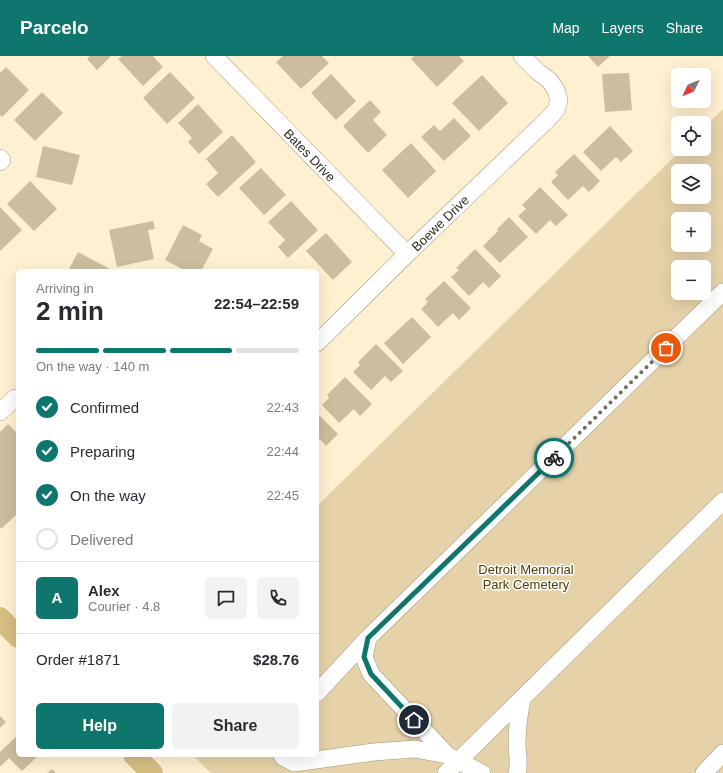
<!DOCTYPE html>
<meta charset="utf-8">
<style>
body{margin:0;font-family:Arial,sans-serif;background:#f2f2f3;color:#2b2b33;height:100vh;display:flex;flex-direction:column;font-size:15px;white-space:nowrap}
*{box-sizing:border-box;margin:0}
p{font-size:13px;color:#7c7c81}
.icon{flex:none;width:22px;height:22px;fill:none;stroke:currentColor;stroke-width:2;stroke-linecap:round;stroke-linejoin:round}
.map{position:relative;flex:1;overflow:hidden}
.side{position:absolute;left:16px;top:213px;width:303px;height:488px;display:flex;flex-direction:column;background:#fff;border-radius:6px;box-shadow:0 4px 16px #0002}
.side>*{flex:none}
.needle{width:26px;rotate:227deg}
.tools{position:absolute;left:671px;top:12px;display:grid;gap:8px}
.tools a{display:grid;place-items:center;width:40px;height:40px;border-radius:6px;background:#fff;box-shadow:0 4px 16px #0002;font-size:20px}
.pin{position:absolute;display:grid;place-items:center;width:34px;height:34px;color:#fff;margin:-17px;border:2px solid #fff;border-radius:50%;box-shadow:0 1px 4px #0007}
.courier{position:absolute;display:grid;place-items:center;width:40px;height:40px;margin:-20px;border:3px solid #0f766e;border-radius:50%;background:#fff;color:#222;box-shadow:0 1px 5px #0007}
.summary em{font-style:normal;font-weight:800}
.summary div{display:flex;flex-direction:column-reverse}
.summary{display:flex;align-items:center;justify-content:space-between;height:68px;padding:0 20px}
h1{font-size:26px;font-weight:800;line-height:30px}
.bar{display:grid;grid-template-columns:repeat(4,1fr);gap:6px 4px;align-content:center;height:48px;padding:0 20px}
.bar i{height:5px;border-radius:3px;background:#e1e1e2}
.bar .active{background:#0f766e}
.bar p{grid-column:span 4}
.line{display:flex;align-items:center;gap:10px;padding:0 20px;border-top:1px solid #e1e1e2}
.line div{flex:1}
.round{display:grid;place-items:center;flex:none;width:42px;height:42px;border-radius:6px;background:#f2f2f3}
ol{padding:0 20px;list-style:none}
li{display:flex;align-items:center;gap:12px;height:44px}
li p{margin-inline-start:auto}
li .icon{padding:4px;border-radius:50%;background:#0f766e;color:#fff;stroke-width:4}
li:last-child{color:#7c7c81}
li i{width:22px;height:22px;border:2px solid #e1e1e2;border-radius:50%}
.primary-button{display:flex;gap:8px;margin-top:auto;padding:8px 20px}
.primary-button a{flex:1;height:46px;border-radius:6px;background:#0f766e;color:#fff;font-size:16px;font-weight:800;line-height:46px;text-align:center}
.primary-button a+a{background:#f2f2f3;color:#2b2b33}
header{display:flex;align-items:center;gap:24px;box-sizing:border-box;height:56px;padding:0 20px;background:#0f766e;color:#fff}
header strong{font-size:19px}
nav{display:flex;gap:22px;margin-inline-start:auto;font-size:14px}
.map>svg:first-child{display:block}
.green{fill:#e5d2a9;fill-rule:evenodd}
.building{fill:#ccbd9f}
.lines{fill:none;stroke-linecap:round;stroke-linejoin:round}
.minor-casing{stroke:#a5977a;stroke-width:18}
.major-casing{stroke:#fff;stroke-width:23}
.minor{stroke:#fff;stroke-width:17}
.major{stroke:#d7be83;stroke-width:22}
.done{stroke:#766e5b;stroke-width:4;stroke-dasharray:0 7.2}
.route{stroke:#0f766e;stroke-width:5}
.labels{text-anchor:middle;stroke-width:3;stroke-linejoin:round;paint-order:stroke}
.street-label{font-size:13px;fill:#2d281c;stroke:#fff}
.park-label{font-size:13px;fill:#513c06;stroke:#fff}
</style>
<header>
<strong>Parcelo</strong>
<nav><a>Map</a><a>Layers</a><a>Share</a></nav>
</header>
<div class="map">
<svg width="723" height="717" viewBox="0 0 723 717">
<rect width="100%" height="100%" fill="#fff0d1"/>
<!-- green -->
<path class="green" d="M723 53V717H211L193 699H317V450L682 93H704V71ZM678 115H704V141H678ZM678 163H704V189H678ZM678 211H704V237H678Z"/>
<!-- building -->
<path class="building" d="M90 0H111L97 14 87 3Z
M122 0H153L163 11 143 30 118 3Z
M283 0H322L329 7 301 33 276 6Z
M414 0H459L464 5 437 31 411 3Z
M588 0H610L598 11Z
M6 11 29 34 2 61 0 59V17Z
M170 16 195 42 167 68 143 42Z
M629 17 632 54 605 56 602 18Z
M331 18 356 45 336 64 311 37Z
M482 19 508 47 479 75 452 47Z
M42 36 63 57 35 85 14 64Z
M370 44 381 56 373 64 387 79 368 97 343 70Z
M198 48 223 76 199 98 188 86 192 82 178 67Z
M454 62 471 80 444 105 421 81 434 69 440 75Z
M610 70 633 95 621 106 616 101 601 115 583 96Z
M232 79 256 106 218 141 206 128 218 117 206 103Z
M411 87 436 115 408 142 382 114Z
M43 90 80 99 72 129 36 121Z
M574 98 600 125 589 136 583 130 568 144 551 126 558 119 555 116Z
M261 112 286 139 264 159 239 132Z
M30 125 57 153 34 175 7 148Z
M540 131 568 159 556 170 550 164 536 178 518 160 526 153 522 149Z
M291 145 318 174 288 202 278 191 285 184 268 166Z
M0 151 22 174 0 195Z
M509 161 528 181 500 207 483 190 498 175 497 173Z
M153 165 155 173 148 174 154 203 117 211 109 174Z
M183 169 202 179 199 185 213 193 201 215H186L165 204Z
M326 177 352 206 333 224 306 195Z
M475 193 501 220 489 232 483 226 469 240 451 221 459 214 456 212Z
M78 196 110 213 109 215H68Z
M444 225 471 252 459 264 453 257 438 271 421 253 428 246 425 243Z
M412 261 431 281 403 308 384 287Z
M376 288 403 315 391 326 385 320 371 334 353 316 360 309 358 306Z
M345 321 372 348 360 360 354 353 339 367 322 349 329 342 327 339Z
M317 357 338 378 326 390 320 383 317 386Z
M8 368 18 378V457L1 473 0 471V376Z
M0 660 6 666 0 672Z
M18 679V699H39L22 715 9 702 1 710 0 709V696Z
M52 713 56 717H47Z"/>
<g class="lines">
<!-- minor casing -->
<g class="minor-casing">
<path id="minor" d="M214 0 407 198
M0 102 2 104 0 106
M317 287 407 198 547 64 556 54 559 44 556 34 549 24 538 16 522 0
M0 356 15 342 18 344
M368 582 364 601 371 618 447 699
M317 637 368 582 723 236
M282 699 283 701 294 707 374 696 415 693 447 699 482 717
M446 717 723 445
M517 717C520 708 517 698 517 688 517 673 519 658 522 643
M704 717 723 697"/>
</g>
<!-- major casing -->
<g class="major-casing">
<path id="major" d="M0 562 18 581
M134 699 152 717"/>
</g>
<!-- minor -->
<use href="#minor" class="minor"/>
<!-- major -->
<use href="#major" class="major"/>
</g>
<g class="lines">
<!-- done -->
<path class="done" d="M554 402 666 292"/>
<!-- route -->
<path class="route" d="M414 664 371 618 364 601 368 582 554 402"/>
</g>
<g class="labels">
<!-- street labels -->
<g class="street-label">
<text transform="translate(310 99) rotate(46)" y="5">Bates Drive</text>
<text transform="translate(440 167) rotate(-44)" y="5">Boewe Drive</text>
</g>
<!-- park labels -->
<g class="park-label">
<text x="526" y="518">Detroit Memorial<tspan x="526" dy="15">Park Cemetery</tspan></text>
</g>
</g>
</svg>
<div class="tools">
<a><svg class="needle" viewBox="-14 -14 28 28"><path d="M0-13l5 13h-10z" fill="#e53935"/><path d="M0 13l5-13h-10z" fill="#7c7c81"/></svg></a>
<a><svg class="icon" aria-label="locate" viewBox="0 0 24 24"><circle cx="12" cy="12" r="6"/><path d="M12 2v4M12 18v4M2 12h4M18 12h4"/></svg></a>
<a><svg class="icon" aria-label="layers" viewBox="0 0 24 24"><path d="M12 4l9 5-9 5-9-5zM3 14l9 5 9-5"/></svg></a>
<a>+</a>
<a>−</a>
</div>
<div class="pin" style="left:666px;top:292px;background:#ea580c"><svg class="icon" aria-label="bag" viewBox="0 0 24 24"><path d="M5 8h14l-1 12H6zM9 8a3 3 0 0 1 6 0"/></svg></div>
<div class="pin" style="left:414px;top:664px;background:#1f2937"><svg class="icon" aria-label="home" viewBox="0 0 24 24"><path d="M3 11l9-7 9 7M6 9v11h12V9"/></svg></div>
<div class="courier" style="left:554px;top:402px"><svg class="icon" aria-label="bike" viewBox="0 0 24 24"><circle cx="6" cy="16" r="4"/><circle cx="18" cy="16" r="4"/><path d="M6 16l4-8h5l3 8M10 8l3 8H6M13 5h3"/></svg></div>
<section class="side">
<div class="summary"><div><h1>2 min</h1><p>Arriving in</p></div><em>22:54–22:59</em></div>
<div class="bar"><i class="active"></i><i class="active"></i><i class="active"></i><i></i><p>On the way · 140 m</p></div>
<ol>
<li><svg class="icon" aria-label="check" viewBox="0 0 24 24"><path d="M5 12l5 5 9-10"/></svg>Confirmed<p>22:43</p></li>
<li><svg class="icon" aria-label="check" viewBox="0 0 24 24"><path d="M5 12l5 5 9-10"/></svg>Preparing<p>22:44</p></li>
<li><svg class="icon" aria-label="check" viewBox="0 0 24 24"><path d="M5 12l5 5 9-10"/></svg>On the way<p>22:45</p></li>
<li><i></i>Delivered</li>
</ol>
<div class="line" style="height:72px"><b class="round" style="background:#0f766e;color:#fff">A</b><div><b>Alex</b><p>Courier · 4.8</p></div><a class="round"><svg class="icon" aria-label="chat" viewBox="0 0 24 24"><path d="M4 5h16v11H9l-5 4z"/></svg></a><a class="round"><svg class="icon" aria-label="phone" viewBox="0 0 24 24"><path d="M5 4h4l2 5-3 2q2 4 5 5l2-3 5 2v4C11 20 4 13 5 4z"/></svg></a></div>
<div class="line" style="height:52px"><div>Order #1871</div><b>$28.76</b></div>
<div class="primary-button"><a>Help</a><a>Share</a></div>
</section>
</div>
